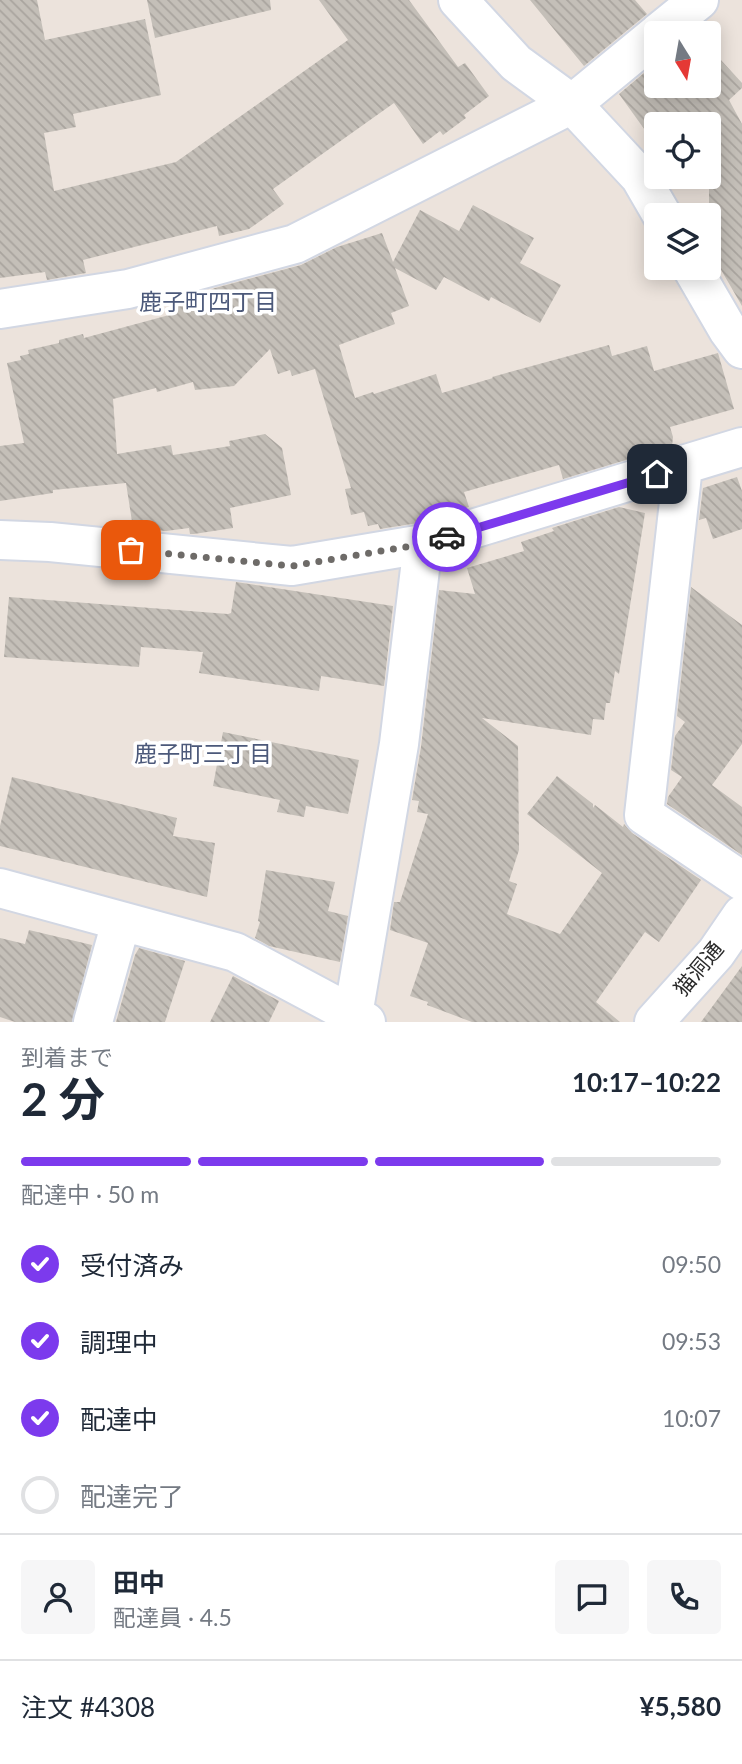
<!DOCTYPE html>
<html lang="ja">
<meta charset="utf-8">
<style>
body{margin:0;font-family:Lato,"Noto Sans JP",sans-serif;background:#f6f6f7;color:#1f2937;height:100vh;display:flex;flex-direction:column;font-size:26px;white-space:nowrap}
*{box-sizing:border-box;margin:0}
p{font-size:23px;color:#747a83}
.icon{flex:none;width:38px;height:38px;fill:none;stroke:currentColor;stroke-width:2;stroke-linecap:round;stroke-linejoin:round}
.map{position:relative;height:1022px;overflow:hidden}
.details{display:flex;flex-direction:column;background:#fff;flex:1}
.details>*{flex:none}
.needle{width:46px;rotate:169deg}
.buttons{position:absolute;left:644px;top:21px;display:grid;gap:14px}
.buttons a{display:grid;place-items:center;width:77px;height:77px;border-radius:7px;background:#fff;box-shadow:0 4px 18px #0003;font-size:35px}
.pin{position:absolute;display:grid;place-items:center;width:60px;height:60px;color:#fff;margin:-30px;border-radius:14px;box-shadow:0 4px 10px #0006}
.courier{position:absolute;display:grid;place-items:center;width:70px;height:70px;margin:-35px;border:5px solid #7c3aed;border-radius:50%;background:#fff;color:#222;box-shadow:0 2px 9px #0007}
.overview em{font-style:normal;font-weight:700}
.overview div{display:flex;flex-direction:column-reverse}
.overview{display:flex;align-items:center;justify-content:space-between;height:119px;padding:0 21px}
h1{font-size:46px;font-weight:700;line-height:52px}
.bar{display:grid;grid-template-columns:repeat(4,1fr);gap:10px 7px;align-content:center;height:84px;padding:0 21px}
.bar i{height:9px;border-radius:5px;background:#e0e1e3}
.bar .active{background:#7c3aed}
.bar p{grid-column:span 4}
.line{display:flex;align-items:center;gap:18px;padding:0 21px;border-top:2px solid #e0e1e3}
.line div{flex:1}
.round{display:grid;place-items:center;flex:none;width:74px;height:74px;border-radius:7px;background:#f6f6f7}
ol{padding:0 21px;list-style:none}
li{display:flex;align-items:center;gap:21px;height:77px}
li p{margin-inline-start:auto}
li .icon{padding:7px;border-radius:50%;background:#7c3aed;color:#fff;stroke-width:4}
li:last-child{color:#747a83}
li i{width:38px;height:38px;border:4px solid #e0e1e3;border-radius:50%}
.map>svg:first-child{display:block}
.building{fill:url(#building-back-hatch)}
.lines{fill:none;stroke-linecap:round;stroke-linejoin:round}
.street-casing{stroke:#d2d7e3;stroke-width:42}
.secondary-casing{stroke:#d2d7e3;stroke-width:42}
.street{stroke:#fff;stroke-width:38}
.secondary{stroke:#fff;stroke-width:38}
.done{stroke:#6e6b68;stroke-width:7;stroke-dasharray:0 12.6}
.route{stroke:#7c3aed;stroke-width:9}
.labels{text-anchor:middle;stroke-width:7;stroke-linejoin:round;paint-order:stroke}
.street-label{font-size:21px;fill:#2a2a2a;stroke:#fff}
.neighbourhood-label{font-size:23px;fill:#4c597a;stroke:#fff}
</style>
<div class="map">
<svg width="742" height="1022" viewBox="0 0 742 1022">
<defs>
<pattern id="building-back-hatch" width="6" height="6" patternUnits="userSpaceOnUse" patternTransform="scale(1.75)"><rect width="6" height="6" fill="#c4bfb8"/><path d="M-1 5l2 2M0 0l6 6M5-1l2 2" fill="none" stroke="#a9a49e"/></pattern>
</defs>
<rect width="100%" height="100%" fill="#ece3dc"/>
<!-- building -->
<path class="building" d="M0 0H37L45 40 145 19 161 95 73 114 76 127 44 133 54 191 176 162 348 40 319 0H409L458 67 465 63 489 96 464 115 466 118 443 135 440 131 423 144 394 103 273 189 284 204 249 229 219 236 217 226 83 260 86 273 47 280 45 272 0 278Z
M147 0H270L271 10 155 38Z
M530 0H635L647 14 584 66Z
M709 47 742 83V88L729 100 742 124V306L709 249V124H656V132L650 137 619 94 656 63V86H709Z
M473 205 534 238 520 263 561 285 540 323 491 297 489 301 444 277 436 290 395 268 409 306 391 313 395 324 339 345 355 398 373 392 374 394 436 374 442 393 493 378 492 377 609 345 612 356 647 346 654 371 718 353 734 409 670 427 673 437 672 446 563 479 559 465 464 492 469 507 418 523 380 529 378 524 368 526 364 512 351 515 345 489 351 488 315 369 292 376 290 370 278 374 270 349 234 386 195 390 193 382 157 392 156 388 113 399 117 454 171 445 173 455 230 446 229 441 265 434 282 448 291 495 230 508 233 528 194 534H190L189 528 166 531 133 528 126 483 53 490V493L0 501V446L24 443 7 363 21 360 20 356 29 354 28 350 59 343V340L83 334 84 338 173 314 171 306 215 288 301 265 337 247 382 233 393 262 420 210 459 231Z
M737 477 742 491V529L713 539 706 518 699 520 703 488Z
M619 507 645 513 619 674 615 671 610 703H606L604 720 593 719 591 735 482 718 518 746 519 850 509 881 517 884 507 914 560 934 602 873 527 814 557 776 593 804V808L595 805 623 827 624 824 632 833 701 880 659 942 645 932 596 1002 620 1022H472L427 1005 428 1002 410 996 428 943 390 930 394 902H400L428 814 417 812 419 801 412 800 421 747 439 590 475 594 467 568 524 551 521 542 554 531 552 528Z
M236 582 393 606 384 686 321 676 319 691 199 673 203 652 141 647 139 667 4 657 9 597 228 614 231 613Z
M691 587 742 625V744L712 785 742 807V855L667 804 668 797 682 777 671 770 675 736 685 722 677 716Z
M223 732 359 760 348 814 306 806 304 817 277 812 280 800 213 786Z
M12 777 177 818 173 836 215 843 207 897 0 846V826Z
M266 870 335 882 328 911 348 916 340 962 269 946 255 938 260 922 258 921Z
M29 930 92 945 72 1022H15L0 1017V938L25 944Z
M139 948 185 961 165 1022H116L135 955Z
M742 966V1022H701Z
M233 976 279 1001 269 1022H210Z"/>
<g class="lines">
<!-- street casing -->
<g class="street-casing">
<path id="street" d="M458 0 516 63 572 104 640 177 662 215
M658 33 699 0
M692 268 728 330 742 349
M0 309 128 289 295 244 572 104 656 35
M683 466 644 815 742 881
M0 540 50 542 292 566 423 544 742 447
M0 888 235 952 366 1022
M353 1015 399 744 423 544
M93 1022 121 922"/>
</g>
<!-- secondary casing -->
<g class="secondary-casing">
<path id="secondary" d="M654 1022 716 953 742 915"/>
</g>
<!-- street -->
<use href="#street" class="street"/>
<!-- secondary -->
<use href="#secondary" class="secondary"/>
</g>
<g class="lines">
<!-- done -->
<path class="done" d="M131 550 292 566 423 544 447 537"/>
<!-- route -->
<path class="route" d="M447 537 657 474"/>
</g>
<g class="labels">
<!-- street labels -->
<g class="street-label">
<text transform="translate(699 969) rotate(-50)" y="7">猫洞通</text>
</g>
<!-- neighbourhood labels -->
<g class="neighbourhood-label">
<text x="208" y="310">鹿子町四丁目</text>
<text x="203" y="762">鹿子町三丁目</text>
</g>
</g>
</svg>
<div class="buttons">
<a><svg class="needle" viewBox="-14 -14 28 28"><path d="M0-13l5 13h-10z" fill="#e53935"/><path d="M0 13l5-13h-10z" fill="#747a83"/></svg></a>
<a><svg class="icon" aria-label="locate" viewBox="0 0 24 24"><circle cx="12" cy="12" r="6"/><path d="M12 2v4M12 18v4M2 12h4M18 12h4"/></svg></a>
<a><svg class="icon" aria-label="layers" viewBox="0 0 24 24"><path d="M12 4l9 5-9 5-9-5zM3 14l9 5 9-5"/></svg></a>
</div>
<div class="pin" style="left:131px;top:550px;background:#ea580c"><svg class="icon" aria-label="bag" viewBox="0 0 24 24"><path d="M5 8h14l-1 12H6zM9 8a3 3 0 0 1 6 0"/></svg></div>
<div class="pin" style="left:657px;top:474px;background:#1f2937"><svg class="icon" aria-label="home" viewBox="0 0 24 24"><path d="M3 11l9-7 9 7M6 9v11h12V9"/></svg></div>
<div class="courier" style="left:447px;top:537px"><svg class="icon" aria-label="car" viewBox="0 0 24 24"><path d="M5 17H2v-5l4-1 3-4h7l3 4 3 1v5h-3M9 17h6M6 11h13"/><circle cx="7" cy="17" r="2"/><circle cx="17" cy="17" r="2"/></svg></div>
</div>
<section class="details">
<div class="overview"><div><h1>2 分</h1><p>到着まで</p></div><em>10:17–10:22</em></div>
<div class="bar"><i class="active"></i><i class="active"></i><i class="active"></i><i></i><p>配達中 · 50 m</p></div>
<ol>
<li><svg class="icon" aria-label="check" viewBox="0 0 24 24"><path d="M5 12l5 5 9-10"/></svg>受付済み<p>09:50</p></li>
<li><svg class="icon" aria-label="check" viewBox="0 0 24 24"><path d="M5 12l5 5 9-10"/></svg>調理中<p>09:53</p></li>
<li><svg class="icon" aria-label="check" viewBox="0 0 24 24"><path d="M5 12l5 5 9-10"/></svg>配達中<p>10:07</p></li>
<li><i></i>配達完了</li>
</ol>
<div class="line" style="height:126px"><a class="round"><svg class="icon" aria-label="person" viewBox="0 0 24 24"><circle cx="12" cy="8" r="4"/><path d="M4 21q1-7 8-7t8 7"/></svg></a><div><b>田中</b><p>配達員 · 4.5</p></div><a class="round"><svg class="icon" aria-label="chat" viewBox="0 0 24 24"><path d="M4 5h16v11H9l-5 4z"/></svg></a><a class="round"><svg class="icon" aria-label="phone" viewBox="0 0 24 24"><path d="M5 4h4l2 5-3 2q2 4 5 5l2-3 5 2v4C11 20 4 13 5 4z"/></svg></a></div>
<div class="line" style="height:91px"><div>注文 #4308</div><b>¥5,580</b></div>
</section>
